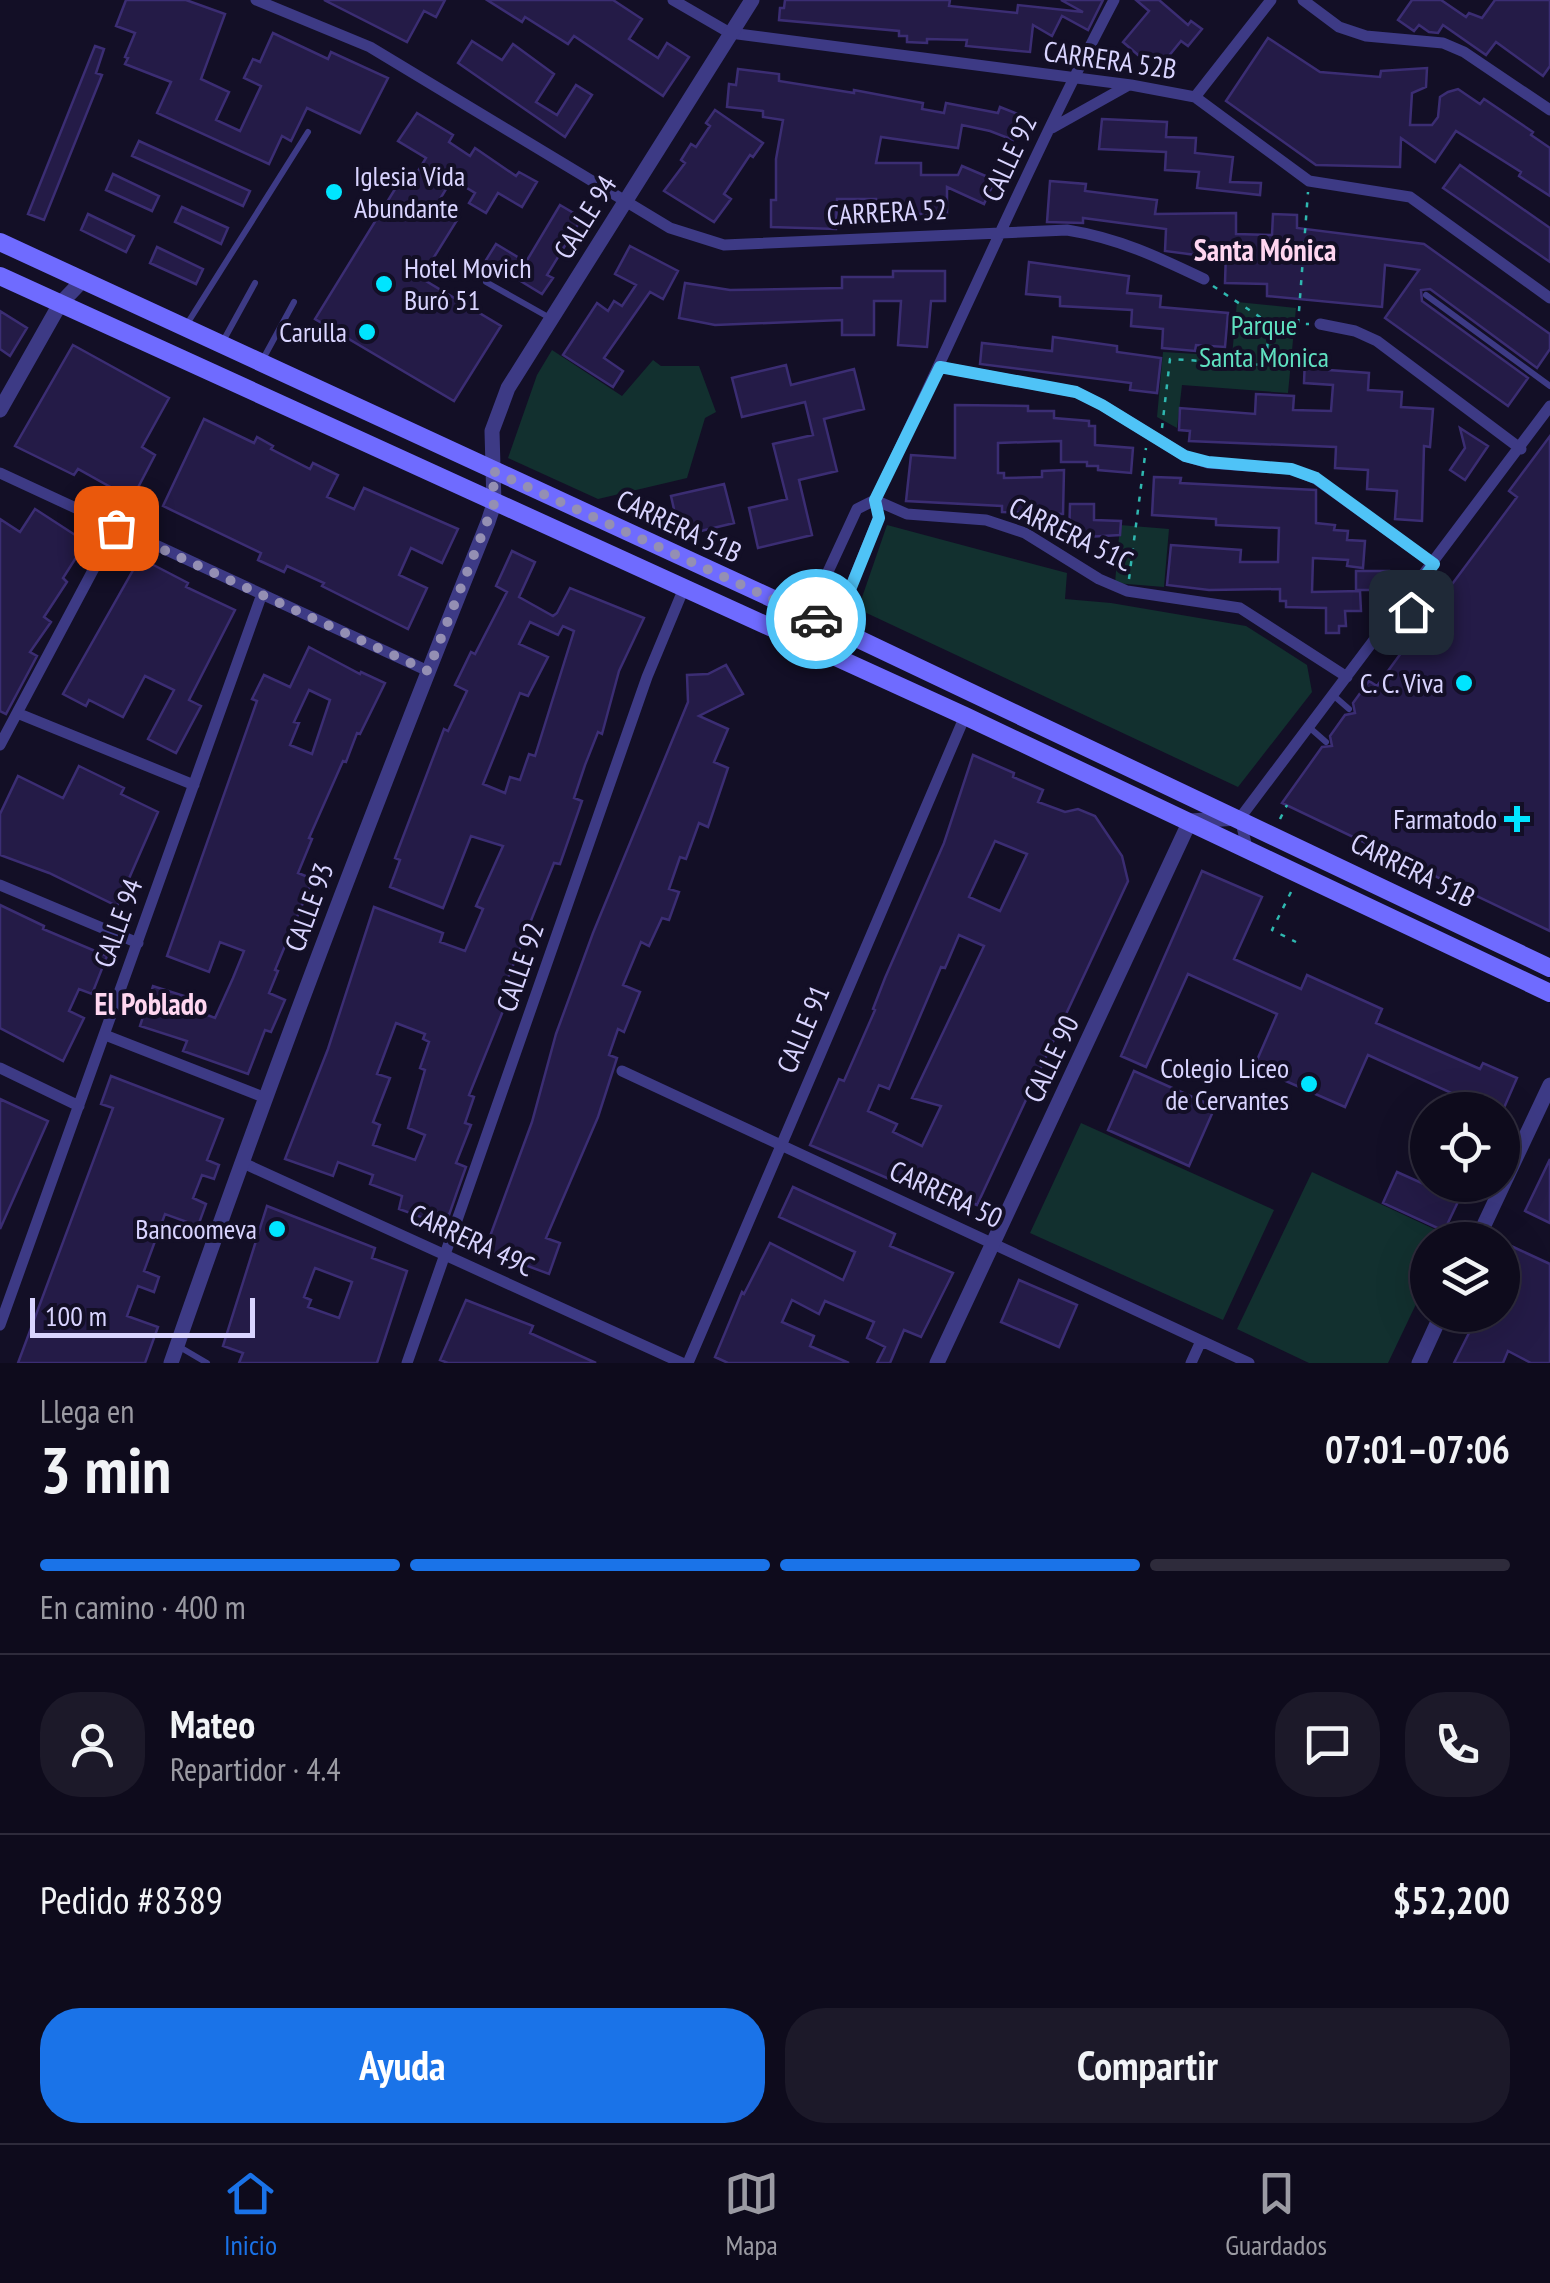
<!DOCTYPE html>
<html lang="es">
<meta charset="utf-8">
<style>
body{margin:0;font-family:"PT Sans Narrow",sans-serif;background:#1c1929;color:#f1f3f6;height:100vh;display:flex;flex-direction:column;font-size:38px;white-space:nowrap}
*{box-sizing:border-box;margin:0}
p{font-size:32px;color:#9b9ba3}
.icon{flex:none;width:55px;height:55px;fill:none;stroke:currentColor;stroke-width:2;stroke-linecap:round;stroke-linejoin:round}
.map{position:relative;height:1363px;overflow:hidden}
.side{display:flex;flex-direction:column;background:#0e0b1c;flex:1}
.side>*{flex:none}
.controls{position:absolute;left:1410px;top:1092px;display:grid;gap:20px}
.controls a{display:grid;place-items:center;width:110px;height:110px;border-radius:50%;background:#0e0b1c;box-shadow:0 10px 40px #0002,0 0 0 2px #2e2b3b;font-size:50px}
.scale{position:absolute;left:30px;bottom:25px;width:225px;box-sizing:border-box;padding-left:10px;border:5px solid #d9d4ff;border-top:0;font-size:28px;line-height:35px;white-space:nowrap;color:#d9d4ff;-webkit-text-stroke:8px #130f26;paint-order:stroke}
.pin{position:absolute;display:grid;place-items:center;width:85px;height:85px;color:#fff;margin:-42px;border-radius:20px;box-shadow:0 5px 15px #0006}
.courier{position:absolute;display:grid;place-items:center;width:100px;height:100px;margin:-50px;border:8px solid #4fc3f7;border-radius:50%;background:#fff;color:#222;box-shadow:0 2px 12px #0007}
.headline em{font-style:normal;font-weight:700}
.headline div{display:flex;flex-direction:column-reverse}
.headline{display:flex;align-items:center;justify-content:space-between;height:170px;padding:0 40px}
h1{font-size:65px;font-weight:700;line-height:75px}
.bar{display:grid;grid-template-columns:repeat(4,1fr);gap:15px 10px;align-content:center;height:120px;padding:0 40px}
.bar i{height:12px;border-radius:8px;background:#2e2b3b}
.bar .current{background:#1a73e8}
.bar p{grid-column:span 4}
.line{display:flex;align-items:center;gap:25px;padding:0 40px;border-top:2px solid #2e2b3b}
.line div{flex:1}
.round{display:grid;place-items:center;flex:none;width:105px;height:105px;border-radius:40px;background:#1c1929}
.primary-button{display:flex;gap:20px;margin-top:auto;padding:20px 40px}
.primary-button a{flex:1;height:115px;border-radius:40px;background:#1a73e8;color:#fff;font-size:40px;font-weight:700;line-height:115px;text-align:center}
.primary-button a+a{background:#1c1929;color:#f1f3f6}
.dock{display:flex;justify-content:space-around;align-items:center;height:140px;border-top:2px solid #2e2b3b;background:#0e0b1c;font-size:28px;color:#9b9ba3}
.dock a{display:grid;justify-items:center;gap:5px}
.dock .current{color:#1a73e8}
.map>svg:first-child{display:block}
.green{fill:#12302f}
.building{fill:#241b47;stroke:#3b2d73;stroke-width:2.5;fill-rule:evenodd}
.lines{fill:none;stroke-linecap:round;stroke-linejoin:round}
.path{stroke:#2fb8b0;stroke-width:2.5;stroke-dasharray:5 8;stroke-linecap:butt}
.service{stroke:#3d3a85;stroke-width:6}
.minor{stroke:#3d3a85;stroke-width:11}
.tertiary{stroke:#3d3a85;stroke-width:15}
.secondary{stroke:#6f6bff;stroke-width:18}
.done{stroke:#948fb3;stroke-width:10;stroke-dasharray:0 18}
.route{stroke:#4fc3f7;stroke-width:12}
.poi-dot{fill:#00e5ff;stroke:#130f26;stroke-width:4}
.labels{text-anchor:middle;stroke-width:8;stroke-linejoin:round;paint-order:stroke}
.street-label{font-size:28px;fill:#d9d4ff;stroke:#130f26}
.poi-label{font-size:28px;fill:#d9d4ff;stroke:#130f26;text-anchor:end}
.park-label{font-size:28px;fill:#5fe0c0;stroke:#130f26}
.neighbourhood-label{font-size:30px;font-weight:bold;fill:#ffd6f0;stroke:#130f26}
</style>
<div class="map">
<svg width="1550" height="1363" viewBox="0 0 1550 1363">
<rect width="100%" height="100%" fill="#130f26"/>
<!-- green -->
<path class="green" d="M1237 302 1296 308 1288 393 1182 385 1177 428 1157 417 1163 352 1232 356Z
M552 350 622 396 653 360 661 366H699L716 412 705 418 687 478 598 499 508 458 537 375Z
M887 525 1067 573 1065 599 1111 603 1246 626 1307 665 1312 692 1238 787 858 609Z
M1120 525 1169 529 1164 587 1115 583Z
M1081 1123 1274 1210 1223 1320 1030 1233Z
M1312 1172 1449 1236 1447 1240H1428L1427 1281 1388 1363H1309L1237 1329Z"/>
<!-- building -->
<path class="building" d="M126 0H186L225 14 201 79 229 92 216 120 240 131 261 86 244 78 253 59 260 62 273 33 328 59 331 52 388 78 360 133 307 108 291 141 282 136 269 164 157 113 171 82 125 64 128 58 125 57 135 33 116 26Z
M324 0H445L436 17 424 11 407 42Z
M487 0H613L642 19 629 39 658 58 667 43 689 57 663 96 574 36 568 44 525 17 522 22Z
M785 0H950L949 6 1017 13 1018 5 1083 12 1061 0H1103L1088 30 1062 16 1052 36 1033 25 1030 52 966 46 967 40 927 39V43L907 42V36H899V31L779 20 780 8H784Z
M1136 0H1159L1188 25 1191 21 1202 29 1188 46 1181 41 1163 63 1151 54 1145 61 1123 42 1149 11Z
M1412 0H1441L1466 17 1469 13 1482 18 1495 0H1550V66L1543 76 1496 42 1486 55 1443 25 1438 33 1429 32 1419 25 1414 31 1398 20Z
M1268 38 1320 72 1380 77 1381 71 1427 68 1426 87 1412 93 1410 125H1432L1438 117 1440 97 1448 92 1458 89 1480 104 1484 99 1533 132 1531 135 1550 148V196L1519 176 1521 172 1456 131 1435 162 1401 138 1400 167 1316 165 1226 101Z
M472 41 502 60 513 44 554 74 536 102 557 115 576 85 592 95 565 137 458 63Z
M95 46 104 49 96 73 102 75 44 220 28 214Z
M738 69 779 74V81L854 93V90L923 103 922 109 944 113 946 103 998 113 1000 107 1023 116 1013 140 990 131 962 125 958 148 881 137 876 163H921V175H958L962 166 995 180 984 204 947 187V214H876V199H837L836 229 771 227V200H776V159L783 120 763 117V111L727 107 729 84 736 85Z
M715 110 763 143 753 157 750 155 724 194 731 199 714 222 664 191 685 163 681 160 691 144 696 147 710 126 706 123Z
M417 113 453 135 449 142 470 156 475 148 516 176 519 172 537 182 522 207 498 193 486 213 469 203 475 193 452 179 437 204 459 217 421 278 501 326 454 401 315 319 400 181 409 186 426 158 398 141Z
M1102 119 1167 122 1166 137 1196 138 1195 153 1233 157 1230 182 1261 183 1260 195 1197 188 1199 172 1165 170 1166 152 1099 149Z
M139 141 250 191 243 206 132 156Z
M1460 165 1550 228V262L1443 188Z
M113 174 159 196 152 211 106 190Z
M1050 181 1086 184 1085 191 1157 200 1155 214 1236 213V234L1272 235 1273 214 1297 215V228L1424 244 1550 334V349L1537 368 1430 289 1421 290 1422 301 1528 378 1508 406 1385 318 1419 270 1385 265 1382 307 1267 296V284L1225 283 1226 251H1196V255L1165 251 1166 229 1083 218V223L1047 222Z
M560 205 582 218 547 275 553 278 542 294 486 260 496 244 526 262Z
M182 207 228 228 221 244 175 222Z
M88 214 134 236 126 252 81 230Z
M630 246 678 271 663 299 650 292 604 358 623 371 613 387 563 355 597 303 608 311 614 301 622 306 636 285 615 274Z
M157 247 203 269 196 284 150 263Z
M1029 262 1129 276 1127 293 1161 296 1160 307 1228 313 1225 347 1196 345 1195 351 1162 348 1163 329 1131 326 1132 310 1060 306V297L1026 294Z
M893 271H945V301H931L927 347 898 345 901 301H874V335H842V320L715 325 679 318 685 283 730 290 842 288V277H893Z
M0 311 27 328 10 356 0 349Z
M1053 337 1117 346V352L1161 358 1157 393 1130 390 1131 383 980 364 982 343 1052 351Z
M73 345 169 398 142 447 155 455 132 499 78 469 74 475 15 446Z
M1305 358 1329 360V370L1369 373 1368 390 1402 392 1401 407 1433 409 1430 447 1424 446 1422 521 1395 519 1397 491 1367 489 1368 470 1335 468 1336 447 1189 441 1190 431 1179 430 1180 408 1255 414 1256 394 1294 396 1293 410 1331 411 1333 385 1304 383Z
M786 365 791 385 854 369 864 409 824 419 837 471 799 480 812 535 758 548 749 508 787 499 773 444 813 435 805 402 742 417 732 378Z
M955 405 1028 406V411H1054V418L1089 421V426H1095V445L1133 448 1131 473 1098 470V466H1087V462H1061V441L998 443V473H1004V478L1042 477V471L1064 470 1063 514 1002 512V506L906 501 911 455 955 458Z
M204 419 254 443 257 437 273 446 271 449 310 469 313 463 338 475 327 497 354 509 364 488 458 529 442 563 411 548 399 575 427 588 408 629 322 586 324 583 287 566 284 572 258 560 261 553 163 506Z
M1460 428 1488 446 1465 480 1450 470 1465 448Z
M1550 436V931L1282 803 1322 747 1332 746 1330 736 1345 715 1355 713 1353 703 1369 681 1377 686 1415 634 1424 633V622L1433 621 1432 611 1517 497 1509 491Z
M1154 477 1181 478 1180 483 1316 490V523L1335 525 1334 530 1348 531 1347 540 1365 541 1363 568 1347 566 1348 560 1313 558 1312 592 1360 591 1361 611H1345L1346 626H1339V633H1326V608L1286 607V601H1280V589L1209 590 1167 585 1171 545 1241 550 1240 562H1278L1279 528 1216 525V519L1152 515Z
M724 484 734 523 680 536 671 496Z
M1070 504H1094V520L1121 521 1120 535 1069 538Z
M35 509 86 542 63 578 67 582 44 617 51 622 30 652 37 656 6 714 0 711V519L20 532Z
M512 551 535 562 519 597 553 616 557 613 570 588 644 618 619 671 602 734 598 732 585 765 574 798 582 801 560 864 554 863 498 1003 505 1006 469 1095 474 1097 465 1123 471 1125 456 1163 466 1167 457 1192 449 1215 432 1212 429 1220 399 1209 402 1196 370 1184 373 1175 338 1162 333 1176 285 1159 328 1049 374 907 443 933 440 942 465 951 483 909 476 906 503 846 471 836 443 908 390 887 400 860 395 858 444 729 448 731 467 691 455 685 471 652 475 654 507 592 496 586ZM530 622 558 635 563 626 574 631 535 756 529 754 520 780 510 777 505 793 483 784 520 693 528 696 548 657 519 644ZM396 1023 425 1034 423 1039 429 1042 420 1068 425 1070 408 1128 425 1135 415 1160 373 1145 380 1125 373 1122 390 1078 377 1074Z
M140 558 188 583 186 587 235 610 189 700 201 706 176 753 148 739 174 690 145 676 123 717 89 700 86 706 63 694Z
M1356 571H1389V590H1356Z
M309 647 360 674 361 672 385 683 360 734 357 733 346 762 343 761 309 838 312 839 298 873 313 879 275 970 278 971 269 993 285 1000 271 1032 265 1030 248 1074 183 1051 187 1041 140 1026 153 986 197 1000 194 1010 215 1018 233 978 244 951 220 942 209 972 167 956 257 701 252 699 264 675 290 687ZM309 690 330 700 312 754 290 745 299 723 294 722Z
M726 665 743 694 699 716 728 729 714 762 728 768 708 827 699 823 686 859 680 857 669 889 679 892 669 920 662 918 649 946 641 942 623 985 640 992 624 1032 618 1029 609 1055 617 1058 598 1117 546 1238 560 1243 549 1274 485 1250 532 1122 556 1034 593 933 688 702 687 675 708 674Z
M973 755 1014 773 1013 777 1043 790 1038 802 1065 812 1078 809 1095 816 1122 856 1128 881 977 1205 905 1174 901 1184 810 1145 839 1079 844 1081 875 1010 873 1009 885 978 944 843ZM995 841 1027 854 1000 911 969 897ZM959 935 984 946 912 1098 941 1106 922 1146 893 1132 897 1124 868 1111 879 1085 889 1089 941 967 945 968Z
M79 766 124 788 121 794 158 812 117 906 49 873 0 855V814L18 776 63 798Z
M1202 871 1262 897 1234 959 1301 989 1307 975 1382 1009 1376 1023 1480 1069 1483 1063 1517 1078 1503 1110H1462L1467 1100 1368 1055 1345 1107 1254 1067 1277 1014 1188 974 1146 1067 1121 1056Z
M0 905 44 926 43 929 107 956 92 994 79 989 69 1011 84 1018 63 1061 0 1028Z
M1134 1071 1215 1107 1189 1166 1108 1130Z
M111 1076 223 1119 207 1160 219 1165 214 1179 202 1175 193 1198 206 1204 198 1226 165 1214 144 1271 159 1277 154 1292 138 1286 127 1316 158 1327 145 1363H18L113 1108 101 1104Z
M0 1099 48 1121 0 1229Z
M1550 1159V1223L1525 1211Z
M1397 1172 1426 1185H1466L1444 1231 1383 1203Z
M793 1187 895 1234 890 1246 953 1273 921 1337 904 1330 890 1363H877L885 1347 867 1338 874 1322 825 1301 819 1314 792 1300 782 1322 814 1336 810 1346 849 1363H728L715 1357 742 1292 744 1294 770 1243 843 1280 855 1252 779 1217Z
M267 1206 375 1248 372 1258 407 1271 377 1363H239L243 1353 223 1346ZM315 1268 352 1282 339 1318 308 1307 311 1300 304 1297Z
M1511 1246 1550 1264V1363H1531L1508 1351 1503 1363H1454L1478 1315H1502V1264Z
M1019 1280 1077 1305 1059 1347 1001 1322Z
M466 1300 533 1326 530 1333 596 1363H448L440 1360Z"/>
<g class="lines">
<!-- path -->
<path class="path" d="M1213 286 1269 323 1309 324
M1298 324 1308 192
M1162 428 1170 359 1266 365 1269 323
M1129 579 1146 448
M1280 819 1287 805
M1291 892 1272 930 1296 942"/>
<!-- service -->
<path class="service" d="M486 282 550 318
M1426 295 1550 386
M187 324 308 132
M222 343 255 283
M263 359 294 302
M1424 577 1420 604 1428 617
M1415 589 1412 616 1419 629
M1333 695 1349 709
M1310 728 1326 742
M178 1346 207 1363"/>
<!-- minor -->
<path class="minor" d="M256 0 370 47 670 228 724 245 1067 230C1118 238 1158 257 1204 279
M673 0 730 33 1131 85 1195 97 1309 181 1410 197 1550 298
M1303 0 1339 27 1366 36 1443 43 1464 52 1550 110
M1195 97 1271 0
M1052 128 1127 86
M1320 324 1355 331 1377 341 1521 449
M940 367 1076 392 1102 405 1185 456 1208 463 1291 469 1316 479 1434 564
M0 473 428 671
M875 500 907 514 986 520 1025 533 1099 579 1127 591 1240 608 1347 677
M808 615 857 509 875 500C956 334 1028 163 1114 0
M834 627 879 517 875 500
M17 713 194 785
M0 745 116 527
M1247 848 1240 818 1550 406
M0 885 138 943
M105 1035 266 1098
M0 1068 79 1106
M622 1071 1249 1363
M241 1162 682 1363
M0 1325 262 594
M407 1363 647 677 684 588
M688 1363 965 716
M1191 1363 1201 1341"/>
<!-- tertiary -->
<path class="tertiary" d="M0 410 60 304 82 281
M1477 1240 1550 1085
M171 1363C269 1080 376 800 488 522L494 504 492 431 508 388 752 0
M937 1363 1190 821 1238 818
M1419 1363 1441 1315"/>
<!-- secondary -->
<path class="secondary" d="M0 242 808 615 1550 968
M0 276 965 716 1550 993"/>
</g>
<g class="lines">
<!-- done -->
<path class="done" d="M116 528 428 671 494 504 493 471 816 619"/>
<!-- route -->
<path class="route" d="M816 619 834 627 839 617 879 518 875 500 940 367 1076 392 1102 405 1185 456 1208 462 1291 469 1316 478 1434 564 1416 588 1411 612"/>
</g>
<!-- markers -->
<g class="poi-dot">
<circle cx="334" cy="192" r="10"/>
<circle cx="384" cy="284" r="10"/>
<circle cx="367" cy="332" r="10"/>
<circle cx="1464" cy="683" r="10"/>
<path d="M1512 804h10v10h10v10h-10v10h-10v-10h-10v-10h10z"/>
<circle cx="1309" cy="1084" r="10"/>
<circle cx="277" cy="1229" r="10"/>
</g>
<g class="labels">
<!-- street labels -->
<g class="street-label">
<text transform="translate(1110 60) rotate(8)" y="10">CARRERA 52B</text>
<text transform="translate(1009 158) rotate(-65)" y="10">CALLE 92</text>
<text transform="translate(887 212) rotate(-3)" y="10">CARRERA 52</text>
<text transform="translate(585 217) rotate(-58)" y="10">CALLE 94</text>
<text transform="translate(679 526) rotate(25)" y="10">CARRERA 51B</text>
<text transform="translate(1071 534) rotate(26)" y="10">CARRERA 51C</text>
<text transform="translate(1413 870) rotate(26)" y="10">CARRERA 51B</text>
<text transform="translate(309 907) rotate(-70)" y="10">CALLE 93</text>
<text transform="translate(118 923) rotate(-70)" y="10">CALLE 94</text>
<text transform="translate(520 967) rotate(-71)" y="10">CALLE 92</text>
<text transform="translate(803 1029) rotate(-67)" y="10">CALLE 91</text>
<text transform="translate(1051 1059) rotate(-65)" y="10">CALLE 90</text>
<text transform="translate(946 1194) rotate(25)" y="10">CARRERA 50</text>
<text transform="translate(472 1240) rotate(25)" y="10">CARRERA 49C</text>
</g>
<!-- poi labels -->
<g class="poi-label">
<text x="354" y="186" text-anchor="start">Iglesia Vida<tspan x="354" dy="32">Abundante</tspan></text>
<text x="404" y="278" text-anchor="start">Hotel Movich<tspan x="404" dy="32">Buró 51</tspan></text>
<text x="347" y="342">Carulla</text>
<text x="1444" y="693">C. C. Viva</text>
<text x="1497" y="829">Farmatodo</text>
<text x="1289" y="1078">Colegio Liceo<tspan x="1289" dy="32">de Cervantes</tspan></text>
<text x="257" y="1239">Bancoomeva</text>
</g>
<!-- park labels -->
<g class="park-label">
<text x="1264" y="335">Parque<tspan x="1264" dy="32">Santa Monica</tspan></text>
</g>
<!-- neighbourhood labels -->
<g class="neighbourhood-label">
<text x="1265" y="261">Santa Mónica</text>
<text x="151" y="1015">El Poblado</text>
</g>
</g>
</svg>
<div class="controls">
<a><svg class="icon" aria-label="locate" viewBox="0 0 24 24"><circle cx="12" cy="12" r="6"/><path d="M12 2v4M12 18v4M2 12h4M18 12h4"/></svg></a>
<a><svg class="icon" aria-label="layers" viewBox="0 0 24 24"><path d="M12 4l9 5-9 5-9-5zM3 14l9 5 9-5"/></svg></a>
</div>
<div class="scale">100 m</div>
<div class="pin" style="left:116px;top:528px;background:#ea580c"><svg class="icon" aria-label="bag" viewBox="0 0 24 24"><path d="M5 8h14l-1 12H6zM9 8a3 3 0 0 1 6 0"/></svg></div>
<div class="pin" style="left:1411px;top:612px;background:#1f2937"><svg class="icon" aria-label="home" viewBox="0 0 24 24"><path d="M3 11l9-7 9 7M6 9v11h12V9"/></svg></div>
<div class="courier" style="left:816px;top:619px"><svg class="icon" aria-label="car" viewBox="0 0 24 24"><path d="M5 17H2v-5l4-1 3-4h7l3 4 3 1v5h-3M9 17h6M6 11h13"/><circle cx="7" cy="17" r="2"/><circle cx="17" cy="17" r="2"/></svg></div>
</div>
<section class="side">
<div class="headline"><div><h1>3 min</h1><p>Llega en</p></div><em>07:01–07:06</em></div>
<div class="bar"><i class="current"></i><i class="current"></i><i class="current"></i><i></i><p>En camino · 400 m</p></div>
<div class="line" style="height:180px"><a class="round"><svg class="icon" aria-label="person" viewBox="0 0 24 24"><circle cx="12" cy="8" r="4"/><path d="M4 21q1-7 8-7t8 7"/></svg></a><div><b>Mateo</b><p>Repartidor · 4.4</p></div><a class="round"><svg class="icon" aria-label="chat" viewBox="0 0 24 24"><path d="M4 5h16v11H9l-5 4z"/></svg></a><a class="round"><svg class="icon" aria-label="phone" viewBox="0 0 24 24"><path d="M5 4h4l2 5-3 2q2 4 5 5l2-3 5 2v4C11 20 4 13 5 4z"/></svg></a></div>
<div class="line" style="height:130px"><div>Pedido #8389</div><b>$52,200</b></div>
<div class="primary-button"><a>Ayuda</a><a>Compartir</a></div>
</section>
<nav class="dock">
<a class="current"><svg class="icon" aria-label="home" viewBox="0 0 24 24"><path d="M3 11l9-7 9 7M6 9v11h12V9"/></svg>Inicio</a>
<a><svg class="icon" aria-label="map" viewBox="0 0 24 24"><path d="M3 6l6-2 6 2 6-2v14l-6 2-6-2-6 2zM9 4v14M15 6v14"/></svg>Mapa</a>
<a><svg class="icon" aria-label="saved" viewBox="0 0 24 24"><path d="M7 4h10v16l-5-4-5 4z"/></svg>Guardados</a>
</nav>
